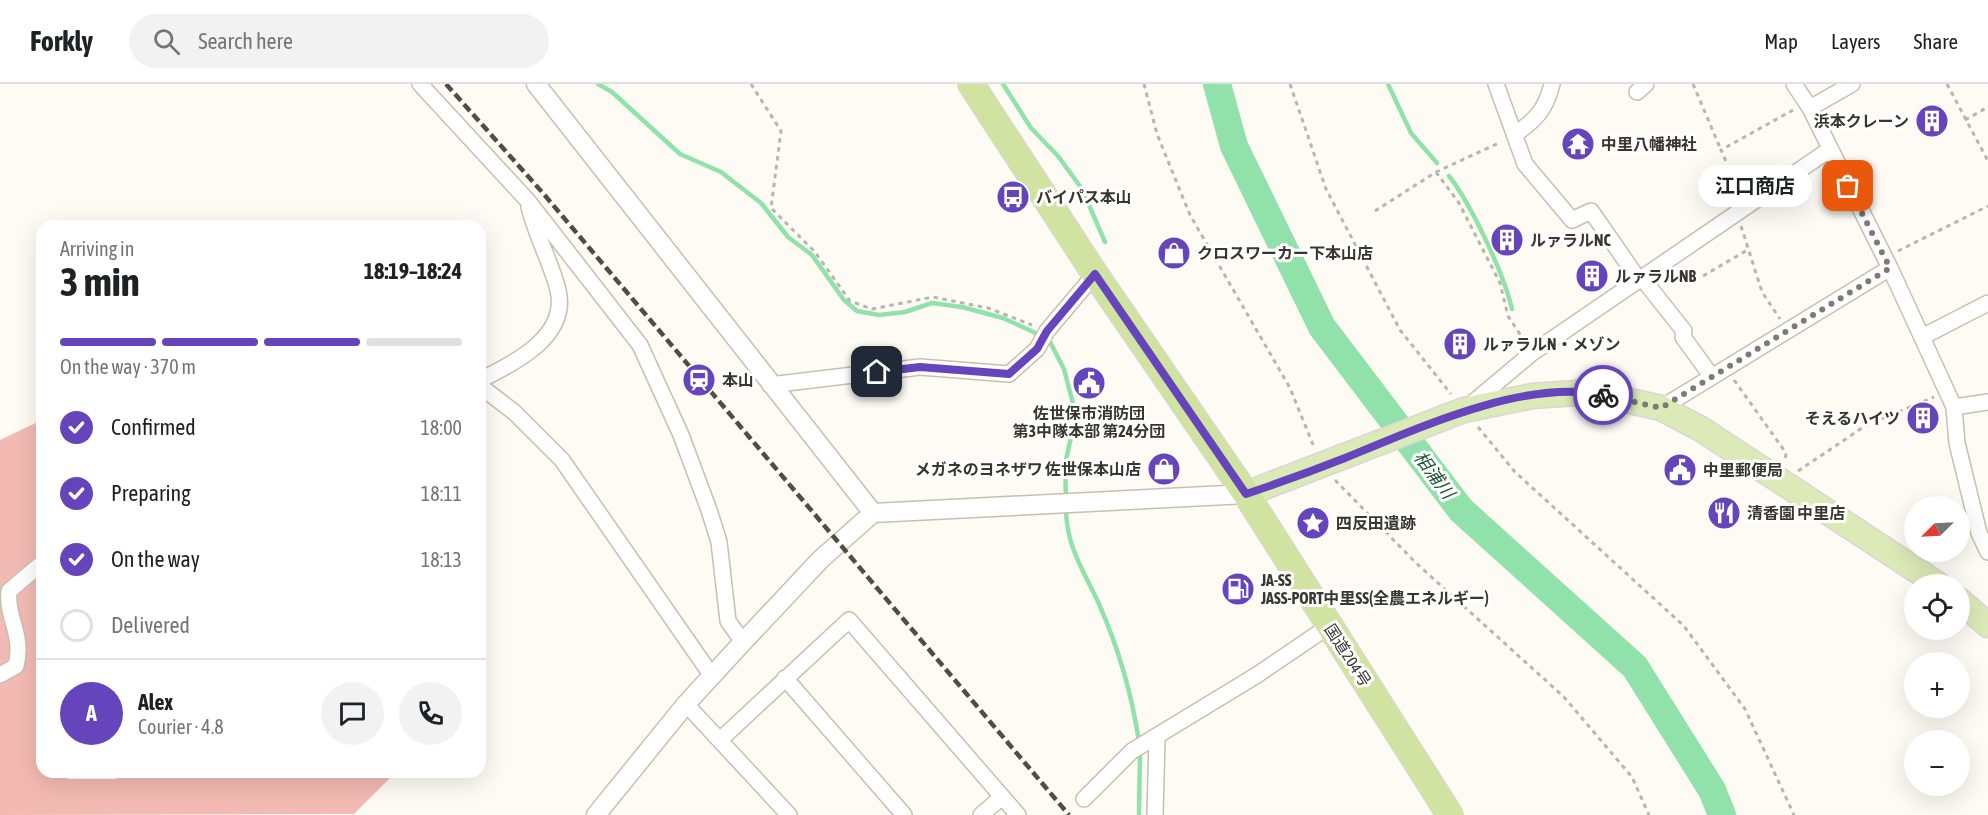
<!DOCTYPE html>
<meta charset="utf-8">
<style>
body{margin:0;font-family:"Asap Condensed","Noto Sans JP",sans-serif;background:#f2f2f2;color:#202124;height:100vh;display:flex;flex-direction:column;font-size:22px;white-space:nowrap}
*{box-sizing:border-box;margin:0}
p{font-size:20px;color:#757577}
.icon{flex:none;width:33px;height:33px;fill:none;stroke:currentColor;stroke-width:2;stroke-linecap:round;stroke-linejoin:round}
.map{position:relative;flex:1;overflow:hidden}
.details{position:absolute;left:36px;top:136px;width:450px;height:558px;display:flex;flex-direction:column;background:#fff;border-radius:18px;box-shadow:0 6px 24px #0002}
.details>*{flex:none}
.needle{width:39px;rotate:246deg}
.buttons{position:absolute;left:1904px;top:412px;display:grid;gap:12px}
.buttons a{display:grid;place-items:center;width:66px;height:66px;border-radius:50%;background:#fff;box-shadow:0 6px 24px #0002;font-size:30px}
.pin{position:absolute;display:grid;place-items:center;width:51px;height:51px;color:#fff;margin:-26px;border-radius:12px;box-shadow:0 3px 9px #0006}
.courier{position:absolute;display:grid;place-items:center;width:60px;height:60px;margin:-30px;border:4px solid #6544bc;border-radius:50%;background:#fff;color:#222;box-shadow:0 2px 8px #0007}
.bubble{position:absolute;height:42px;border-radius:21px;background:#fff;box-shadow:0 6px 24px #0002;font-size:20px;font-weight:700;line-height:42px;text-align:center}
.headline em{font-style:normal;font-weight:700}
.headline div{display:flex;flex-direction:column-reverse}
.headline{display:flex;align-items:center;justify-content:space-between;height:102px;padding:0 24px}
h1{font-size:39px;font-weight:700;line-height:45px}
.bar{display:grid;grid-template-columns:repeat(4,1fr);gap:9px 6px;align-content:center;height:72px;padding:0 24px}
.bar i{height:8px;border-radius:4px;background:#e0e0e0}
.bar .selected{background:#6544bc}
.bar p{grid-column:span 4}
.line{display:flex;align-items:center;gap:15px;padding:0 24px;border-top:2px solid #e0e0e0}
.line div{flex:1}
.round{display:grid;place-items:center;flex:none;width:63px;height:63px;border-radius:32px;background:#f2f2f2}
ol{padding:0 24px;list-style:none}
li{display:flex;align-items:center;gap:18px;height:66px}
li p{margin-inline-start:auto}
li .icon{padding:6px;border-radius:50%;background:#6544bc;color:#fff;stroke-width:4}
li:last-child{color:#757577}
li i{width:33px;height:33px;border:3px solid #e0e0e0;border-radius:50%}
header{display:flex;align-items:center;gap:36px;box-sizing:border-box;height:84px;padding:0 30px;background:#fff;border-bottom:2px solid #e0e0e0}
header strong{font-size:28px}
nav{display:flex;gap:33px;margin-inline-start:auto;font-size:21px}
.search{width:420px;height:54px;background:#f2f2f2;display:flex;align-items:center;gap:15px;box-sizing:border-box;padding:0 21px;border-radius:33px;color:#757577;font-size:22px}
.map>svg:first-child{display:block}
.forest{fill:#f3bab3}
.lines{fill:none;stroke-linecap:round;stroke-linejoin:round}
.stream{stroke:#90e2aa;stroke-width:4.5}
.river{stroke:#90e2aa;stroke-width:28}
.minor-casing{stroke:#c7c0ae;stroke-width:18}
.tertiary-casing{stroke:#c7c0ae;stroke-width:21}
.primary-casing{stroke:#d7d7d5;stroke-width:27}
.trunk-casing{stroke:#d7d7d5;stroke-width:28}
.path{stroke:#b9b6af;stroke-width:3;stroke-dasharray:4.5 4.5;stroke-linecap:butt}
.minor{stroke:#fff;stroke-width:15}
.tertiary{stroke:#fff;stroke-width:18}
.primary{stroke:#dceab8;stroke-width:24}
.trunk{stroke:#d0e3a0;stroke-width:26}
.rail{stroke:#504d46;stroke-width:4.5;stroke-dasharray:9 4.5;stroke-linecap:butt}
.done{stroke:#7e7b74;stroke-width:6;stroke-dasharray:0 10.8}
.route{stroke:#6544bc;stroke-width:8}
.labels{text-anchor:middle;stroke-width:6;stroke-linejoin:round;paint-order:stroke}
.poi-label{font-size:16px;font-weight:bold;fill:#39362f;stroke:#fff;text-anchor:start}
.street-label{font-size:16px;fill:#39362f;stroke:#fff}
.water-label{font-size:18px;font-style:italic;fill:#1d5835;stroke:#fff}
</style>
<header>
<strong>Forkly</strong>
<div class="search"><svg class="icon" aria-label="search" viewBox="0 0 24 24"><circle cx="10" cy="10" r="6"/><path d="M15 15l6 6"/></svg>Search here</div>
<nav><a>Map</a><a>Layers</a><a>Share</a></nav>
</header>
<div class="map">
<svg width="1988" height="731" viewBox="0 0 1988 731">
<rect width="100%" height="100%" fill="#fefbf4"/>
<!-- forest -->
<path class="forest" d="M42 336V688L66 689 68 695H115L135 688 395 689 354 730 0 731V356Z"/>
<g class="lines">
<!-- stream -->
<path class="stream" d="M598 0 612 8 680 70 721 88 761 119 788 153 812 171 844 216 857 227 879 231 905 228 932 219 962 223 1003 234 1040 251
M1003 0 1031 44 1058 72 1082 105 1105 158
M1388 0 1411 49 1437 79
M1449 92C1471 120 1504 190 1512 225
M1048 254 1064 285 1076 331 1065 380 1066 416
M1066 424C1066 463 1084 487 1099 520 1118 563 1132 611 1139 658
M1139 731 1140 666"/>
<!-- river -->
<path class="river" d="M1217 0 1234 62 1322 243 1461 426 1635 583 1712 706 1722 731"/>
<!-- minor casing -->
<g class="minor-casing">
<path id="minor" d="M420 0 528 117 640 261 681 351 709 426 719 458 728 537 743 558
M1496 0 1525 80 1572 136 1591 127 1639 196
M1794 0 1810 24 1890 184 1954 323 1957 359 1979 449 1988 468
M1637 8 1646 0
M1810 24 1852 0
M1515 50C1536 36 1546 25 1552 0
M1642 194 1684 247 1683 253 1712 293
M1922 253 1988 219
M480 296C515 279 569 252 558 206 551 178 536 152 529 123
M770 301 920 283 1009 290 1037 265 1047 247 1095 190
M480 302 514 328 562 376 712 592
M1469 322 1532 269 1829 66
M1954 323 1988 318
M1661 324 1890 184
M0 591 16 582C24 550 6 534 9 507L42 479
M785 594 904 731
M686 620 789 731
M721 655 849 536 1018 731
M1084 715 1132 667 1257 591 1329 542
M981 731 1002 713
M1155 731 1157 654"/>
</g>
<!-- tertiary casing -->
<g class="tertiary-casing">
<path id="tertiary" d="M536 0 873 429
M596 731 686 620 743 558 821 475 873 429 1246 410"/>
</g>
<!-- primary casing -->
<g class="primary-casing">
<path id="primary" d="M1246 410 1464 326 1532 312 1590 308 1661 324 1701 345 1939 501
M1959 516 1988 541"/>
</g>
<!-- trunk casing -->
<g class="trunk-casing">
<path id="trunk" d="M971 0 1095 190 1246 410 1450 731"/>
</g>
<!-- path -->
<path class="path" d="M751 0 781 47 771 124 815 168 850 217 872 225 933 213 988 224 1032 241
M1144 0 1157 50 1190 131 1290 304 1314 363
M1290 0 1326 105 1400 246 1451 310
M1693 0 1721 66
M1947 0 1988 77
M1965 36 1988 23
M1436 88 1459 119 1500 199 1508 232 1525 258
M1740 110 1721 66 1793 26
M1375 127 1436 88 1501 58
M1741 142 1762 208 1780 235
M1898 167 1988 122
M1703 192 1749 165
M1734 296 1786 369 1785 378
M1478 343 1515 388 1684 542 1745 625 1794 731
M1798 387 1865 342 1934 313
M1335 396 1416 479 1564 613 1632 693 1649 731"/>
<!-- minor -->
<use href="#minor" class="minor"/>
<!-- tertiary -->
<use href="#tertiary" class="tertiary"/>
<!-- primary -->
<use href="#primary" class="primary"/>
<!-- trunk -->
<use href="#trunk" class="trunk"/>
<!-- rail -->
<path class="rail" d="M446 0 542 108 1069 731"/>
</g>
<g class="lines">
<!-- done -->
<path class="done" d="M1603 311 1661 324 1890 184 1848 102"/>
<!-- route -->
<path class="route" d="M877 288 920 283 1009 290 1037 265 1047 247 1095 190 1246 410C1279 399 1312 387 1345 374 1416 345 1526 294 1603 311"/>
</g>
<!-- icons -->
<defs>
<g id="building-disc" transform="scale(1.725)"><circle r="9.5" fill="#6544bc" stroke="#fff"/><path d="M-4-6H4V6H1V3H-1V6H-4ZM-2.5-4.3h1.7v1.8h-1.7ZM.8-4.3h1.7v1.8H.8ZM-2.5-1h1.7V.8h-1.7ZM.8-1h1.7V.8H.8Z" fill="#fff"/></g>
<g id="temple-disc" transform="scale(1.725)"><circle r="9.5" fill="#6544bc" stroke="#fff"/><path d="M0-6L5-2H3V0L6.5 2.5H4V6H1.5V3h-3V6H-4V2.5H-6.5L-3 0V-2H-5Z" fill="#fff"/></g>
<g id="bus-disc" transform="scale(1.725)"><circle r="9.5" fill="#6544bc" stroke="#fff"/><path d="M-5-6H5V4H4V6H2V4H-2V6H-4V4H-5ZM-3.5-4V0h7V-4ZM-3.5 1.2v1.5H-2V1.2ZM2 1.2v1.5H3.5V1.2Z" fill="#fff"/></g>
<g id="shop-disc" transform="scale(1.725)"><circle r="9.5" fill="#6544bc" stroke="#fff"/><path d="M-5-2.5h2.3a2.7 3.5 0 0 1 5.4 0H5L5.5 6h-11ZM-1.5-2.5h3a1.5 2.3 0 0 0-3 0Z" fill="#fff"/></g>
<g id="station-disc" transform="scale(1.725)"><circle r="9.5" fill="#6544bc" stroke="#fff"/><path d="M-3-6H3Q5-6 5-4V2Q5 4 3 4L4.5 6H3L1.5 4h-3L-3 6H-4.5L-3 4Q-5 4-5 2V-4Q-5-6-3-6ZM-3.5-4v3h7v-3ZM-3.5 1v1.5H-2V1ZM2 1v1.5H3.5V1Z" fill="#fff"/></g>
<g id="civic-disc" transform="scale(1.725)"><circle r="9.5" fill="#6544bc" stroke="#fff"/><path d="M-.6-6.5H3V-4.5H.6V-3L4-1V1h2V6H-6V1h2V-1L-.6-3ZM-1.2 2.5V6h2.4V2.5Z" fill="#fff"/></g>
<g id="restaurant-disc" transform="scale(1.725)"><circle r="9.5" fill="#6544bc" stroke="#fff"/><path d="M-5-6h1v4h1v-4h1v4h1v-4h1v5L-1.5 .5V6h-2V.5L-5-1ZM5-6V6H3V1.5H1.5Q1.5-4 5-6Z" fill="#fff"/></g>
<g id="sight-disc" transform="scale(1.725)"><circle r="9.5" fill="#6544bc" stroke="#fff"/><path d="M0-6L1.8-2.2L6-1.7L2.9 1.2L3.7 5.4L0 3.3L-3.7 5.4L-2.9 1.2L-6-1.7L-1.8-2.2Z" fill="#fff"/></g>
<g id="fuel-disc" transform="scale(1.725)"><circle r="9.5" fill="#6544bc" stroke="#fff"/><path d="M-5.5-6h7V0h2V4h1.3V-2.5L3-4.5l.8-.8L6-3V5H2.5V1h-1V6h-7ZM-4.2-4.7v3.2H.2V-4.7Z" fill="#fff"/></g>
</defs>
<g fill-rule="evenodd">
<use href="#building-disc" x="1932" y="37"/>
<use href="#temple-disc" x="1578" y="60"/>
<use href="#bus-disc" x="1013" y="113"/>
<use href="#building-disc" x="1507" y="156"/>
<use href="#shop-disc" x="1174" y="169"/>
<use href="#building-disc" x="1592" y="192"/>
<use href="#building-disc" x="1460" y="260"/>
<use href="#station-disc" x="699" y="296"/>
<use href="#civic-disc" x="1089" y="299"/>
<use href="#building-disc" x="1923" y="334"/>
<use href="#shop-disc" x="1164" y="385"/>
<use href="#civic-disc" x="1680" y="386"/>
<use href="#restaurant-disc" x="1724" y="429"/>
<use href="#sight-disc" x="1313" y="439"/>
<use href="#fuel-disc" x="1238" y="505"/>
</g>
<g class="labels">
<!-- poi labels -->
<g class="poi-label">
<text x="1909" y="43" text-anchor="end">浜本クレーン</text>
<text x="1601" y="66">中里八幡神社</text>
<text x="1036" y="119">バイパス本山</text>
<text x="1530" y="162">ルァラルNC</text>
<text x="1197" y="175">クロスワーカー下本山店</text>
<text x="1615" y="198">ルァラルNB</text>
<text x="1483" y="266">ルァラルN・メゾン</text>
<text x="722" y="302">本山</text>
<text x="1089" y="335" text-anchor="middle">佐世保市消防団<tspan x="1089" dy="18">第3中隊本部 第24分団</tspan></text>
<text x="1900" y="340" text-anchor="end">そえるハイツ</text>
<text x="1141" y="391" text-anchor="end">メガネのヨネザワ 佐世保本山店</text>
<text x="1703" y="392">中里郵便局</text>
<text x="1747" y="435">清香園 中里店</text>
<text x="1336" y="445">四反田遺跡</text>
<text x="1261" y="502">JA-SS<tspan x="1261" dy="18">JASS-PORT中里SS(全農エネルギー)</tspan></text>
</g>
<!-- street labels -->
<g class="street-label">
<text transform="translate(1348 571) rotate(57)" y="6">国道204号</text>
</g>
<!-- water labels -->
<g class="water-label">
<text transform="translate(1434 391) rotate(53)" y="6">相浦川</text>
</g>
</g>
</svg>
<div class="buttons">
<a><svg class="needle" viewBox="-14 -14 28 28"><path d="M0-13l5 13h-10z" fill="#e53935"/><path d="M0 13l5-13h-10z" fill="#757577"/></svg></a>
<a><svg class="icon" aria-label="locate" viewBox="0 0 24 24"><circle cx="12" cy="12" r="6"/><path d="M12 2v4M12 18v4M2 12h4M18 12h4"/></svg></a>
<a>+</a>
<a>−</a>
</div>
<div class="pin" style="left:1848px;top:102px;background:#ea580c"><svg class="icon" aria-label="bag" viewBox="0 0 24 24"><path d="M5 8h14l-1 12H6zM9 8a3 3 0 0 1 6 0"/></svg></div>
<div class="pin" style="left:877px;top:288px;background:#1f2937"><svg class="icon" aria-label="home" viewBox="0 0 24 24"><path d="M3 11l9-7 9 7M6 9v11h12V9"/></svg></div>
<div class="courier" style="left:1603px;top:311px"><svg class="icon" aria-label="bike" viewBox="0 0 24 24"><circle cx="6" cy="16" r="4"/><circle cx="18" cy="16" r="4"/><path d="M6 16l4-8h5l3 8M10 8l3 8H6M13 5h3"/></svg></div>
<div class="bubble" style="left:1698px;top:81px;width:114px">江口商店</div>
<section class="details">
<div class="headline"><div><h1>3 min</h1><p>Arriving in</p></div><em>18:19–18:24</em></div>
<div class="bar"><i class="selected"></i><i class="selected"></i><i class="selected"></i><i></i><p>On the way · 370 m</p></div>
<ol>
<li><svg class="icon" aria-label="check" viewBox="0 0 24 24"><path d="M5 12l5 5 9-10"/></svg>Confirmed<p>18:00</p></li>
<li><svg class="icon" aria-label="check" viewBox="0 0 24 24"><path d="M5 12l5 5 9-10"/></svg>Preparing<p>18:11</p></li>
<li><svg class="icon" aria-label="check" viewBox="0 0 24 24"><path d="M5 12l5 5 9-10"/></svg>On the way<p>18:13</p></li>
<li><i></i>Delivered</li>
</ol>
<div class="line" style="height:108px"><b class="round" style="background:#6544bc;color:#fff">A</b><div><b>Alex</b><p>Courier · 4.8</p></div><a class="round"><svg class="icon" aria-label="chat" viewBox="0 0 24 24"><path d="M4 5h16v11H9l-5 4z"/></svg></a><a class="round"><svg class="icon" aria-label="phone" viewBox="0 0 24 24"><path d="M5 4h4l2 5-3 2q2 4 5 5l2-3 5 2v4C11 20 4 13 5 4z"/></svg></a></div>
</section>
</div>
